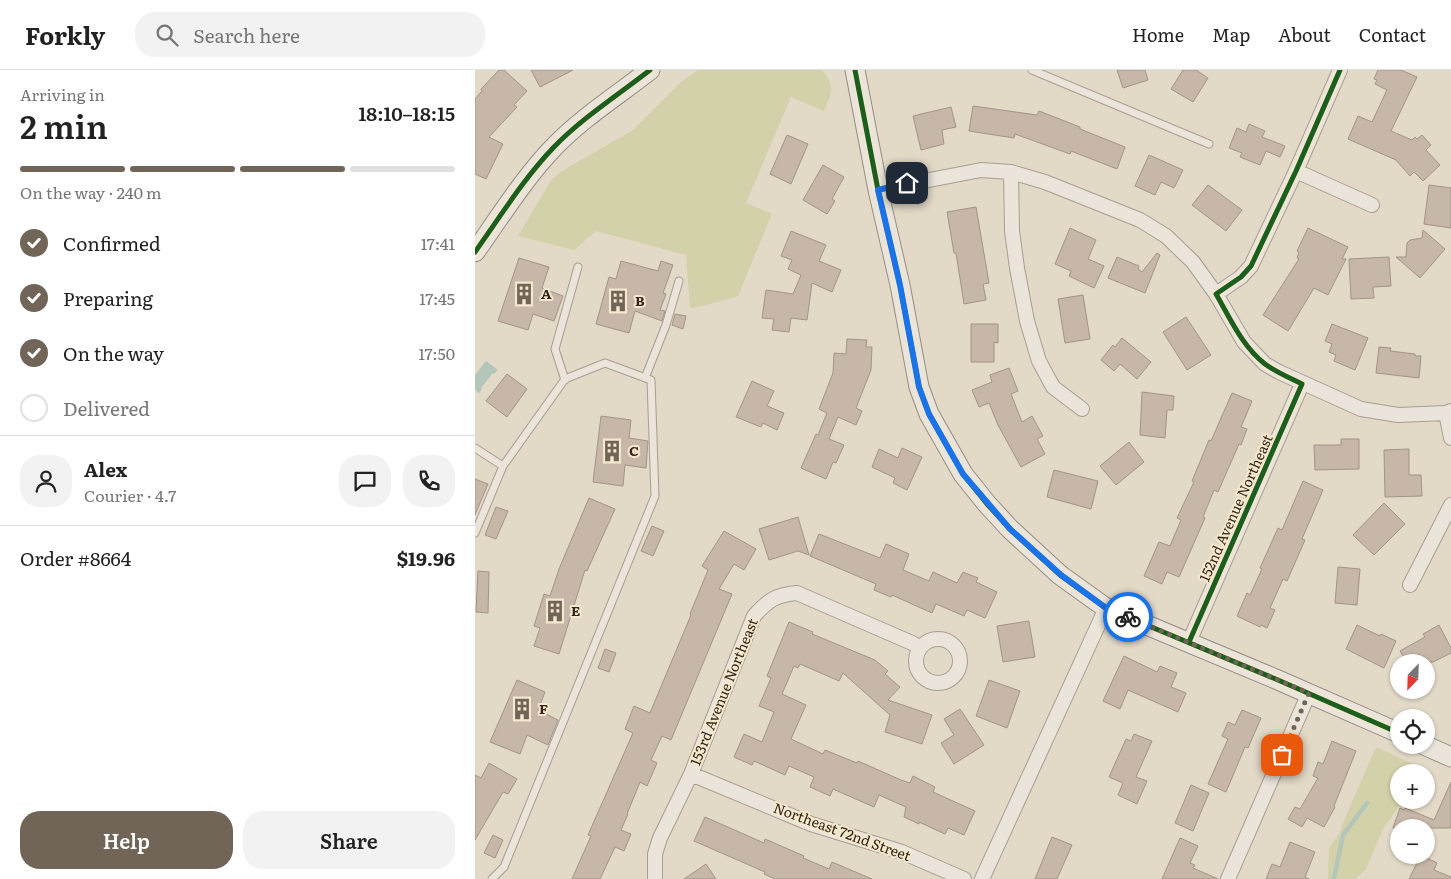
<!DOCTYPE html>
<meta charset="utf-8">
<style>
body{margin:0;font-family:Literata,serif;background:#f2f2f2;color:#222;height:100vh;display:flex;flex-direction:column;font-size:19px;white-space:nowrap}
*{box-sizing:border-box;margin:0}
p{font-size:16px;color:#767676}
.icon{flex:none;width:28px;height:28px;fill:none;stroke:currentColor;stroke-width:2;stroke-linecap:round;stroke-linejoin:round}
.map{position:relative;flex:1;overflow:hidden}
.panel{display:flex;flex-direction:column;background:#fff;width:475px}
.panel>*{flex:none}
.needle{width:32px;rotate:203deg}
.fabs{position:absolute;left:915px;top:584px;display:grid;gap:10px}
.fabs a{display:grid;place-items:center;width:45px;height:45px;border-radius:50%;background:#fff;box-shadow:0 1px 4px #0004;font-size:25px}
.pin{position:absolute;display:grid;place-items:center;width:42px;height:42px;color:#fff;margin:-21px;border-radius:10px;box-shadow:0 2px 8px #0006}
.courier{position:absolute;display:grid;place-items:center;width:50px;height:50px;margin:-25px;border:4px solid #1a73e8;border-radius:50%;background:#fff;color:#222;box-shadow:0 1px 6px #0007}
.overview em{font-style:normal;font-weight:600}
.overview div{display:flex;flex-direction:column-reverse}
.overview{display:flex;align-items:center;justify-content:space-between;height:85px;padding:0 20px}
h1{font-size:32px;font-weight:600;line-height:38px}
.bar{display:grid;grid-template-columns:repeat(4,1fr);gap:8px 5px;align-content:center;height:60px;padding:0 20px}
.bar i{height:6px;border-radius:4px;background:#e0e0e0}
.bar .on{background:#716557}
.bar p{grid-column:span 4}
.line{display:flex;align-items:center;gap:12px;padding:0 20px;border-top:1px solid #e0e0e0}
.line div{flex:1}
.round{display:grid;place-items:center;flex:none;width:52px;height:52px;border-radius:20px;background:#f2f2f2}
ol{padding:0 20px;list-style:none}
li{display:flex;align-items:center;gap:15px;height:55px}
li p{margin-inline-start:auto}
li .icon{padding:5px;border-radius:50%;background:#716557;color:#fff;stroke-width:4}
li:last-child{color:#767676}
li i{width:28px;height:28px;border:2px solid #e0e0e0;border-radius:50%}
.button{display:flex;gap:10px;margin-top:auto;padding:10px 20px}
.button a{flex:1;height:58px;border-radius:20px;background:#716557;color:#fff;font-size:20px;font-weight:600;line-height:58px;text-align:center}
.button a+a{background:#f2f2f2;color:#222}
header{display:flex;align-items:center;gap:30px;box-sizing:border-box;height:70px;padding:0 25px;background:#fff;border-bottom:1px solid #e0e0e0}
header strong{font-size:24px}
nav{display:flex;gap:28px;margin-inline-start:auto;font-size:18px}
.search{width:350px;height:45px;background:#f2f2f2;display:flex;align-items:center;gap:12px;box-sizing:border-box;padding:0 18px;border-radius:20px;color:#767676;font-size:19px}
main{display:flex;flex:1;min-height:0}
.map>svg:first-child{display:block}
.green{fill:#d3d1a9}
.water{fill:#b4c6ba}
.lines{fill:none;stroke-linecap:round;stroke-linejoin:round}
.stream{stroke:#b4c6ba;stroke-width:4.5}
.building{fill:#c6b7a8;stroke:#a29487}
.service-casing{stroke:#a79e91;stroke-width:9}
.minor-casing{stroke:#a79e91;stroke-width:16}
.secondary-casing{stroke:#968d81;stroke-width:21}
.service{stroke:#eae4da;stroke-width:7}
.minor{stroke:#eae4da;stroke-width:14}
.secondary{stroke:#eae4da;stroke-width:19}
.cycleway-casing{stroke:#f5e8cc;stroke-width:8}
.cycleway{stroke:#1b5e20;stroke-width:5}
.done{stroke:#716557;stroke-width:5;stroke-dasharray:0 9}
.route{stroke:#1a73e8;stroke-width:6}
.labels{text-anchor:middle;stroke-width:4;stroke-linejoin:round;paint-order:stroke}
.poi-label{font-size:14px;font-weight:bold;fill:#34261b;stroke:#f5e8cc;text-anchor:start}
.street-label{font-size:14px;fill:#34261b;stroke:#f5e8cc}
</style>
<header>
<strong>Forkly</strong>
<div class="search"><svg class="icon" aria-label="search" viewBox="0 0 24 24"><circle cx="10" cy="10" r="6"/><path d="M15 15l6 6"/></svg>Search here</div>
<nav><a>Home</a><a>Map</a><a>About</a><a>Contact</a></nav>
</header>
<main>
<section class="panel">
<div class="overview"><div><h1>2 min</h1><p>Arriving in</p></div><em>18:10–18:15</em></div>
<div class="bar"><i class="on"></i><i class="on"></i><i class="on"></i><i></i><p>On the way · 240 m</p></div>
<ol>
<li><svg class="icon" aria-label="check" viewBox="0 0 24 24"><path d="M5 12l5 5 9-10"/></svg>Confirmed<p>17:41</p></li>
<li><svg class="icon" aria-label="check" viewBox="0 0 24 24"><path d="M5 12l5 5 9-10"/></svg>Preparing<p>17:45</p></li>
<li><svg class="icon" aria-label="check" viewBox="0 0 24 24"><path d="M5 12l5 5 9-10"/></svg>On the way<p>17:50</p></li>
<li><i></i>Delivered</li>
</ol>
<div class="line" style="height:90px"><a class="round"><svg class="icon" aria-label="person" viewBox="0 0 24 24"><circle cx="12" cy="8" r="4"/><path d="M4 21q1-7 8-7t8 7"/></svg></a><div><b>Alex</b><p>Courier · 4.7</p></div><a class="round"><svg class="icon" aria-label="chat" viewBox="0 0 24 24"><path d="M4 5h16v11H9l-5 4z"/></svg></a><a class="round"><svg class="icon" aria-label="phone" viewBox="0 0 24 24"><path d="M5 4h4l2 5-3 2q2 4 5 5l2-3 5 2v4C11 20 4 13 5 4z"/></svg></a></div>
<div class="line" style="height:65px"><div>Order #8664</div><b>$19.96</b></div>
<div class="button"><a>Help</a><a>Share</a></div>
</section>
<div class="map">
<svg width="976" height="809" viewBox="0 0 976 809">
<rect width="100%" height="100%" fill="#e2d9c7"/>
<!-- green -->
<path class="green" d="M223 0H347C361 17 357 22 349 41L316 27 271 133 297 144 263 226 232 235 215 238 211 185 121 161 99 180 43 166 77 109 87 101 158 60 207 11Z
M901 677 958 703 951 719V702H924V730H947L945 734 924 736 908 759 891 799 881 809H853L854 778 865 762 870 748Z"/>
<!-- water -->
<path class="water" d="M11 291 23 300 19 304 18 303 6 318 7 319 4 323 0 320V305Z"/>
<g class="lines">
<!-- stream -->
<path class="stream" d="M859 809 868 765 892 733"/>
</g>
<!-- building -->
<path class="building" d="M24 0H29L52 21 39 35 42 37 14 67 28 74 11 109 0 104V29L7 21 6 19Z
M56 0H98L65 17Z
M642 0H670L673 10 648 18Z
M708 0H721L733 8 718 32 696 19Z
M903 0H926L942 7 916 61 937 70 940 67 942 69 947 65 956 75 951 80 965 95 948 111 939 102 935 106 921 90 873 69 883 46 897 52 912 20 900 14 902 10 899 9Z
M498 36 562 45 564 41 605 57V59L650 77 642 99 596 81 595 84 540 64 539 68 494 61Z
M476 37 481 57 467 60 469 74 446 80 438 46Z
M774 54 790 61 787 67 810 76 805 87 791 81 785 95 765 87 767 83 754 78 762 58 771 62Z
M312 65 333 74 316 114 295 104Z
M674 85 708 100 699 118 686 112 680 125 660 116Z
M348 95 369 107 357 129 360 131 352 144 328 130Z
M733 115 767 140 751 161 717 135Z
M954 115 976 118V158L949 154Z
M501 137 514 213 508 214 511 230 489 234 481 183H479L472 142Z
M595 158 621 170 613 189 629 196 619 218 594 206 596 201 580 194Z
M833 158 873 177 867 189H871L853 225 839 218 813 261 788 245 824 189 822 188 824 182 822 181Z
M948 160 970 179 945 208 921 187H931L932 173 935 170 947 168Z
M316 161 351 175 344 191 366 200 357 222 337 213 332 250 316 248 314 262 297 260 299 249 287 248 291 220 318 224 326 205 313 199 317 190 306 186Z
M682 183 685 185 670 223 633 208 642 187 664 196 663 199 667 202Z
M914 187 916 216 898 217 899 228 876 229 874 189Z
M44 188 74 197 67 218 88 226 79 251 58 244 53 260 23 251Z
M146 191 183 201 186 191 198 195 188 223 191 224 185 240 190 241 187 251 160 241 154 263 121 254 134 207 141 209Z
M608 225 615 269 590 273 583 229Z
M200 244 211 246 208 259 197 255Z
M711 247 736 285 712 300 688 262Z
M496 254H523V273L519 272V292H496Z
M857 254 893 268 880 300 859 291 861 285 854 282 857 274 850 271Z
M647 268 676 292 662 309 645 294 639 301 626 290 638 275 640 277Z
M372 269 392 270 391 277H397L396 300 381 338 387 341 381 355 363 347 354 369 369 375 361 393 358 392 351 409 326 398 341 364 343 365 352 343 344 339 358 303 359 283 371 284Z
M904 277 916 278 915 281 940 284V286H946L944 308 901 303Z
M534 298 543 321 536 324 547 352 557 346 568 366 562 369 570 384 546 397 523 355 514 333 504 337 497 320 517 312 515 305Z
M32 304 52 319 32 347 11 331Z
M277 311 299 321 292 336 309 343 302 360 288 353 286 357 261 347Z
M667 322 699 326 698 340H692L690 368 665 365Z
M757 323 777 331 766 357 772 359 766 375 764 374 743 422 739 420 728 447 730 448 704 507 692 502 687 514 669 506 684 472 695 476 706 450 702 448 719 412 717 411 734 370 736 371Z
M126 346 156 350 154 368 173 371 171 398 150 395 148 416 118 412Z
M866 369H884V399L840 400 839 375H866Z
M654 372 669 392 641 415 625 396Z
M427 378 447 387 432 420 418 413 420 408 397 397 404 379 423 388Z
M934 379V405H946L947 426 910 427 909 380Z
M579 400 623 411 616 439 572 427Z
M0 409 13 414 0 445Z
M828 411 848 420 827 469 830 470 812 511 808 509 795 538 800 540 792 558 786 555 785 557 762 546 772 523 775 525 787 499 785 498 803 458 807 460Z
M114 428 140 439 112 501 110 500 84 584 59 576 65 558 59 556 69 524 75 526 84 499Z
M909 433 930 454 899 485 878 465Z
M21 437 33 441 21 469 10 465Z
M323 447 334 485 323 481 294 490 284 459Z
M177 456 189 461 178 486 166 481Z
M249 461 281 479 269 500 259 494 244 519 257 524 196 670 187 666 176 690 182 693 172 716 165 712 152 744H153L146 760 156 764 149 781 140 777 125 809H97L116 766 113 765 158 663 150 659 159 636 175 643 216 545 215 544 233 500 227 496Z
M344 464 405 488 411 474 434 484 428 500 454 511 458 502 482 513 488 502 503 508 501 512 522 522 510 548 492 540 489 546 461 534 457 543 417 525 416 527 399 520 401 514 335 486Z
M863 497 885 499 882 535 860 533Z
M3 501 14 502 13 543 1 542Z
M554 551 560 587 528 592 522 556Z
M314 552 338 562 337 564 400 590 413 601 410 604 425 617 413 630 457 645 447 674 410 662 415 645 368 603 364 611 325 594 323 598 319 596 307 624 331 635 316 669 348 684 350 680 382 693 383 691 426 710 435 713 438 706 460 717 458 722 500 741 489 765 473 758 470 764 444 752V754L429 747 431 737 404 725 399 737 358 719 355 726 335 717 339 707 314 696 310 705 279 691 277 695 259 687 269 664 287 672 299 642 284 636 296 608 292 606Z
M882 555 905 566 906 564 921 571 909 598 871 579Z
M964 555 976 578V583L958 592H932L925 581 950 567 948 564Z
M130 579 141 583 134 602 123 598Z
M649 586 682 602 685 596 702 603 696 617 711 623 703 642 653 620 645 639 628 631Z
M42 610 70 622 63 640 83 650 73 675 52 665 45 684 15 672Z
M514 610 545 621 532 658 501 646Z
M485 639 509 675 479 694 466 673 479 665 469 649Z
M767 640 786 648 773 678 770 677 751 722 733 714 753 669 747 666 753 652 760 655Z
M659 664 677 671 661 707 672 711 662 734 643 725 648 713 634 707 651 669 656 671Z
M857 671 881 681 859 736 860 737 849 757 832 748 827 757 813 749 820 737 825 739 843 708 838 706 843 692 848 694Z
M14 693 42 709 33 724 28 722 0 770V705L6 708Z
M976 712V758H918L925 738 929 740 930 738 959 750Z
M716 715 734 723 718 761 700 753Z
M230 747 289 773 290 769 329 786 328 788 354 799 357 792 397 809H300L289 804 290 802 219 771Z
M18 765 28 770 20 788 9 783Z
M577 767 597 775 582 809H560Z
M705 768 723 776 715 793 720 795 718 798 743 809H687Z
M815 772 840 782 830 807 834 809H791L797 794 805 797Z
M946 785 962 793 959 800 976 807V809H934Z
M231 794 241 809H209Z"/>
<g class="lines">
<!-- service casing -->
<g class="service-casing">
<path id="service" d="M557 0 734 74
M170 308 191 255 204 211
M90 310 80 279 103 197
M0 378 28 396
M0 463 28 396 90 309 130 293 176 310 180 426 29 797 17 809"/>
</g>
<!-- minor casing -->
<g class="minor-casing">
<path id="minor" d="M821 101 897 135
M536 102 537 161 542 198 552 251 564 291 578 317 607 339
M403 120 506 100 536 102 570 112 665 150 691 166 718 192 741 224 769 272 790 294 804 302 886 339 923 345 971 343 976 341
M741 224 766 207 776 196 821 101 865 0
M971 343 976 368
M935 515 976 435
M441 591a22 22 0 1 1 44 0a22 22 0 1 1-44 0Z
M714 572 827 314
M216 704 336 754 427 782 489 809
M180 809V784L185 768 216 704 279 546C293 530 301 525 322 523L437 573 445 578
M507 809 631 538
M753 809 834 623"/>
</g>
<!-- secondary casing -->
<g class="secondary-casing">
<path id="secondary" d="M380 0 403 120 425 215 444 317 454 344 488 404 512 434 535 459 585 505 631 538 803 610 924 663
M0 182C25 147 49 108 79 77 107 48 143 25 175 0
M949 675 976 687"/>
</g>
<!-- service -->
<use href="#service" class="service"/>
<!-- minor -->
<use href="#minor" class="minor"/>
<!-- secondary -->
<use href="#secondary" class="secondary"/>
<!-- cycleway casing -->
<g class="cycleway-casing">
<path id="cycleway" d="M380 0 403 120 425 215 444 317 454 344 488 404 512 434 535 459 585 505 631 538 803 610 924 663
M0 182C25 147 49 108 79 77 107 48 143 25 175 0
M714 572 827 314C815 308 801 302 790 294 767 276 755 248 741 224L766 207 776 196 821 101 865 0"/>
</g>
<!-- cycleway -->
<use href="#cycleway" class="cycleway"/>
</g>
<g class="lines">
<!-- done -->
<path class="done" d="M653 547 834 623 807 685"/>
<!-- route -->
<path class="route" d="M432 113 403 120 425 215 444 317 454 344 488 404 535 459 586 505 631 538 653 547"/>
</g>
<!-- icons -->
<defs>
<g id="building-bare" transform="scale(1.725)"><path d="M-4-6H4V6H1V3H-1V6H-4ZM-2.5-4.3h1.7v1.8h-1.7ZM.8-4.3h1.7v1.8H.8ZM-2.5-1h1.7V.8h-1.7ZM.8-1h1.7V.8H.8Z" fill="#716557" stroke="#f5e8cc" stroke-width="2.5" paint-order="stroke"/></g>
</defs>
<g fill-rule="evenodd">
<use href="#building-bare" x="49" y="224"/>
<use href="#building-bare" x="143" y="231"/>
<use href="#building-bare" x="137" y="381"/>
<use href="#building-bare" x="80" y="541"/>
<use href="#building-bare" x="47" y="639"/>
</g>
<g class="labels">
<!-- poi labels -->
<g class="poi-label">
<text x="66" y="229">A</text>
<text x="160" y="236">B</text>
<text x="154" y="386">C</text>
<text x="96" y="546">E</text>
<text x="64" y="644">F</text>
</g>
<!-- street labels -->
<g class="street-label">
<text transform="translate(761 438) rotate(-66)" y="5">152nd Avenue Northeast</text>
<text transform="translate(249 622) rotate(-68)" y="5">153rd Avenue Northeast</text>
<text transform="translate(367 762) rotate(20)" y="5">Northeast 72nd Street</text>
</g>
</g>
</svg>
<div class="fabs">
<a><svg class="needle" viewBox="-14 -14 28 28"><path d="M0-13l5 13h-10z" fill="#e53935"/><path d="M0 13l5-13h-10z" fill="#767676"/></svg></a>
<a><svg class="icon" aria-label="locate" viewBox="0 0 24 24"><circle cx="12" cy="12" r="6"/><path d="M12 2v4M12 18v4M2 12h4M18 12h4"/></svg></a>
<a>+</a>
<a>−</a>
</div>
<div class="pin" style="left:807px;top:685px;background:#ea580c"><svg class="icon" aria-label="bag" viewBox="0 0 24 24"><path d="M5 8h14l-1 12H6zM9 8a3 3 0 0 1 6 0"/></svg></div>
<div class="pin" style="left:432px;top:113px;background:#1f2937"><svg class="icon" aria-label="home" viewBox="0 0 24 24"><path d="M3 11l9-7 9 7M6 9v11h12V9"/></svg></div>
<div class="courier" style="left:653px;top:547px"><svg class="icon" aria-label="bike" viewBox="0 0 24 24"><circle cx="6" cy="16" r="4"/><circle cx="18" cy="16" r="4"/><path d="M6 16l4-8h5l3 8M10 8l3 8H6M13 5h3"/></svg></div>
</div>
</main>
